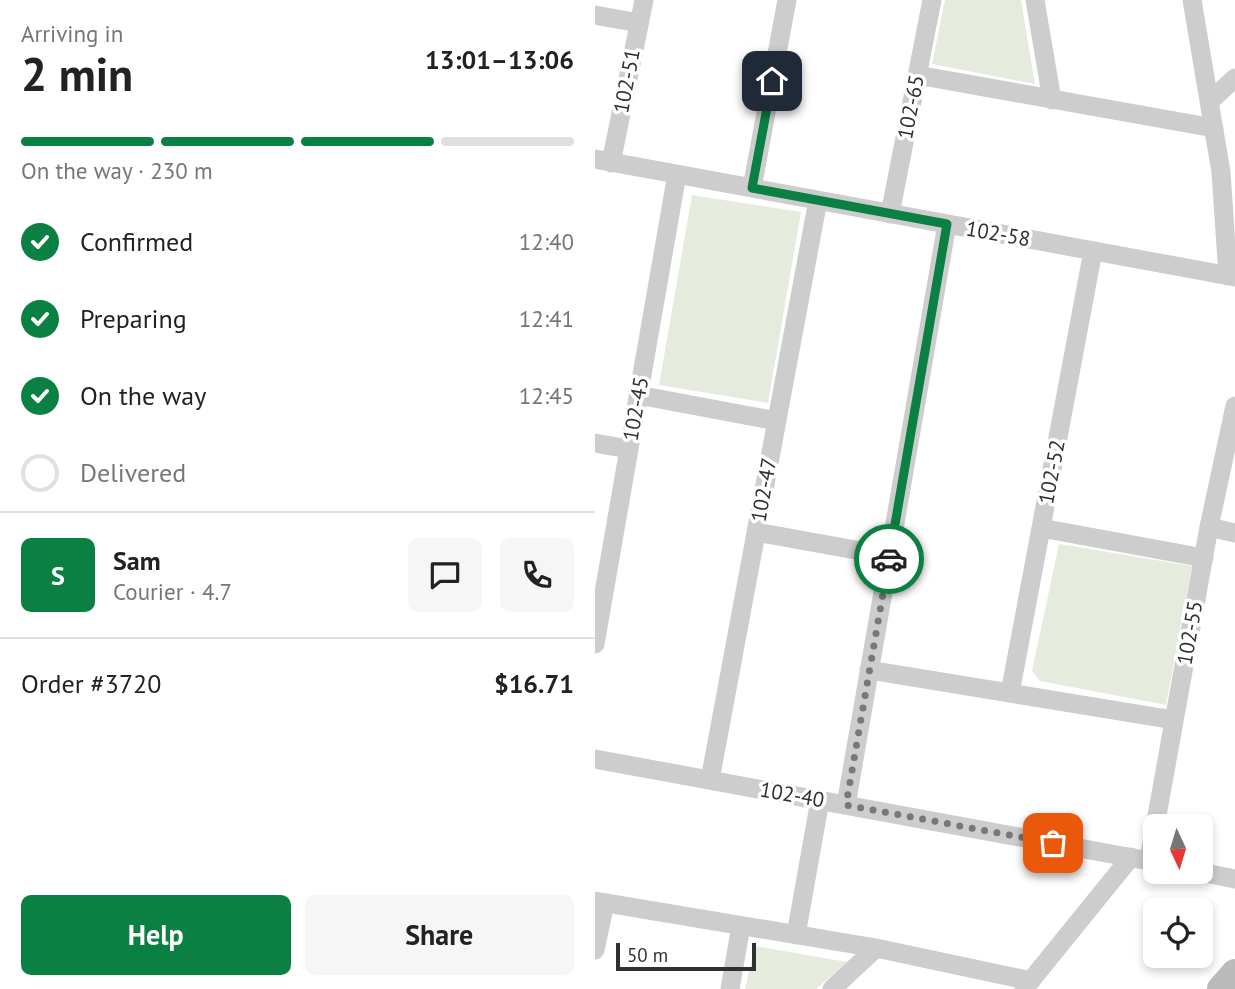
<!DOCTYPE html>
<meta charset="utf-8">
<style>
body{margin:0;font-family:"PT Sans",sans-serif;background:#f6f6f6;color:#222;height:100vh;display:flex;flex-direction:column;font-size:26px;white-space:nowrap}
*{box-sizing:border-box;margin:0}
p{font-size:23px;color:#767676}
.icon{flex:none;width:38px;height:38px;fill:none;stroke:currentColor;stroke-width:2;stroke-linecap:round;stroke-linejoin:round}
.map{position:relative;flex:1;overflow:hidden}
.details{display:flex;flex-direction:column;background:#fff;width:595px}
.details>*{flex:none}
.needle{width:46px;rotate:176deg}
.fabs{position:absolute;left:548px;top:814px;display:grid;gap:14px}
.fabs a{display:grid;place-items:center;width:70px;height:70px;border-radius:10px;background:#fff;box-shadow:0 4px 10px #0003;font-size:35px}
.scale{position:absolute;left:21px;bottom:18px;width:140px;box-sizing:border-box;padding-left:7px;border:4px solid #303030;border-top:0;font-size:19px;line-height:24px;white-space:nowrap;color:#303030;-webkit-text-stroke:5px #fff;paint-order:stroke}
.pin{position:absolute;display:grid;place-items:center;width:60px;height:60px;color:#fff;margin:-30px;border-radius:14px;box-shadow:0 4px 10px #0006}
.courier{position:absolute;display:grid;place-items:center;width:70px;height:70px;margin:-35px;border:5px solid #0b8043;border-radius:50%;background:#fff;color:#222;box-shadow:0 2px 9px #0007}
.headline em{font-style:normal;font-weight:700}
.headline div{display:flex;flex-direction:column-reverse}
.headline{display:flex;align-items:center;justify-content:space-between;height:119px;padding:0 21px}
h1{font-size:46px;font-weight:700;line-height:52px}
.bar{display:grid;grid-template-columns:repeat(4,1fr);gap:10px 7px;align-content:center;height:84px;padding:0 21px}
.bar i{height:9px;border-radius:5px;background:#e0e0e0}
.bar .selected{background:#0b8043}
.bar p{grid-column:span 4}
.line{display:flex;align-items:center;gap:18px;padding:0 21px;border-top:2px solid #e0e0e0}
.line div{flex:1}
.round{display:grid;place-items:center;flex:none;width:74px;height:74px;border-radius:10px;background:#f6f6f6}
ol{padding:0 21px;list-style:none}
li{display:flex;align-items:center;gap:21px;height:77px}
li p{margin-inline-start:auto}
li .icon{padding:7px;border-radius:50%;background:#0b8043;color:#fff;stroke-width:4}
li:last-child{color:#767676}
li i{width:38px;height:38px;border:4px solid #e0e0e0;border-radius:50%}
.cta{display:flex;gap:14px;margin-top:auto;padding:14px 21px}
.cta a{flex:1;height:80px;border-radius:10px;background:#0b8043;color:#fff;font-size:28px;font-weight:700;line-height:80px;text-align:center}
.cta a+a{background:#f6f6f6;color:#222}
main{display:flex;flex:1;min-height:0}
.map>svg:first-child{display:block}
.green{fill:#e5ecde}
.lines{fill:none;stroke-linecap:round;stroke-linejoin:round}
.minor{stroke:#cdcdcd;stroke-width:19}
.secondary{stroke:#bababa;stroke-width:28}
.done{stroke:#787878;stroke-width:7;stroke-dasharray:0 12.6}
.route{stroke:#0b8043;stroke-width:9}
.labels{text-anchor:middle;stroke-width:7;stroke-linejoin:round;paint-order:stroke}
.street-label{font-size:21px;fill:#303030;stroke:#fff}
</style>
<main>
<section class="details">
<div class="headline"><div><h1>2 min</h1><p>Arriving in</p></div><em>13:01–13:06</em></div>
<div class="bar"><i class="selected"></i><i class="selected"></i><i class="selected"></i><i></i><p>On the way · 230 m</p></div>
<ol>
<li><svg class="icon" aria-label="check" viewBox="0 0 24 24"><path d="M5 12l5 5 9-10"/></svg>Confirmed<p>12:40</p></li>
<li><svg class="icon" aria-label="check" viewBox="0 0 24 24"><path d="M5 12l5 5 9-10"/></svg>Preparing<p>12:41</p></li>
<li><svg class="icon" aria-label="check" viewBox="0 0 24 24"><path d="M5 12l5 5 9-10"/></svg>On the way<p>12:45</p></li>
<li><i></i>Delivered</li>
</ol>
<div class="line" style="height:126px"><b class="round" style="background:#0b8043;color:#fff">S</b><div><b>Sam</b><p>Courier · 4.7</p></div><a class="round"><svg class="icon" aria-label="chat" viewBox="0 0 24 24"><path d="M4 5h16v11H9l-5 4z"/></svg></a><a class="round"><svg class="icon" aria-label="phone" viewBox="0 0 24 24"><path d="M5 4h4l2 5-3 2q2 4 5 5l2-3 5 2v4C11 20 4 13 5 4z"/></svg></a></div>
<div class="line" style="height:91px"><div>Order #3720</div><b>$16.71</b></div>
<div class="cta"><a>Help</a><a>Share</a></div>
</section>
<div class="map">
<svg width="640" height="989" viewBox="0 0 640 989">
<rect width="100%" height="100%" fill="#fff"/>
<!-- green -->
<path class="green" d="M350 0H426L440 84 337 64Z
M97 195 206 212 173 403 64 385Z
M464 544 597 566 571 705 445 681 437 671Z
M160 946 252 962 221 989H150Z"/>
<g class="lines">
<!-- minor -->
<path class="minor" d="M440 0 457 100
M597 0 626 172 633 276
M0 15 44 23
M322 75 619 128
M615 101 640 78
M0 159 640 277
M16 163 49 0
M157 188 192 0
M295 214 337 0
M43 395 182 421
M0 443 34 449
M614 527 640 533
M446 528 609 558
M161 532 294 556
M0 644 82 174
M274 670 579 720
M415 693 498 251
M0 759 560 862
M115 780 223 200
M251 805 352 224
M554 860 614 527 640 406
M605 872 640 879
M0 901 281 948 436 981
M201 935 225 800
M0 950 10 903
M135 989 146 926
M237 989 281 948
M429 989 536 857"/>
<!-- secondary -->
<path class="secondary" d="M626 989 640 973"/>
</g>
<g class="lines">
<!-- done -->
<path class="done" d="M294 559 251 805 458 843"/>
<!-- route -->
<path class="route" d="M177 81 157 188 352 224 294 559"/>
</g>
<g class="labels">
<!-- street labels -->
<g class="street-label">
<text transform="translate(32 81) rotate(-79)" y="7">102-51</text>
<text transform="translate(316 107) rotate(-79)" y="7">102-65</text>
<text transform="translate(403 234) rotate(10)" y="7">102-58</text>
<text transform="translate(41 409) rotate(-80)" y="7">102-45</text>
<text transform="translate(457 472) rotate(-79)" y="7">102-52</text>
<text transform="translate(169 490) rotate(-80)" y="7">102-47</text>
<text transform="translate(595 633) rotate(-80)" y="7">102-55</text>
<text transform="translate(197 795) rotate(10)" y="7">102-40</text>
</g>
</g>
</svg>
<div class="fabs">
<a><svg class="needle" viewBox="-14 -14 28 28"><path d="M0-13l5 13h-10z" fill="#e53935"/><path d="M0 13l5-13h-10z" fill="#767676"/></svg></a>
<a><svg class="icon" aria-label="locate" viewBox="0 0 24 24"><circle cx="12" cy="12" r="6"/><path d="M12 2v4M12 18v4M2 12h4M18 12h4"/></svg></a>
</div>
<div class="scale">50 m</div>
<div class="pin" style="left:458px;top:843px;background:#ea580c"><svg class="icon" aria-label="bag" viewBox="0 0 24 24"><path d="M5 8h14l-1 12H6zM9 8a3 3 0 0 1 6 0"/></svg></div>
<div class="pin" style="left:177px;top:81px;background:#1f2937"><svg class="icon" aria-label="home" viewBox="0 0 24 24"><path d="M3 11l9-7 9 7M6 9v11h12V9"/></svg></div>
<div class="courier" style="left:294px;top:559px"><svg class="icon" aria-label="car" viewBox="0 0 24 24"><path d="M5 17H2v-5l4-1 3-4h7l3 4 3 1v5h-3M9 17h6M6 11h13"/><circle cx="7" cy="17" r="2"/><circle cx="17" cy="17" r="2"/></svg></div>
</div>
</main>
